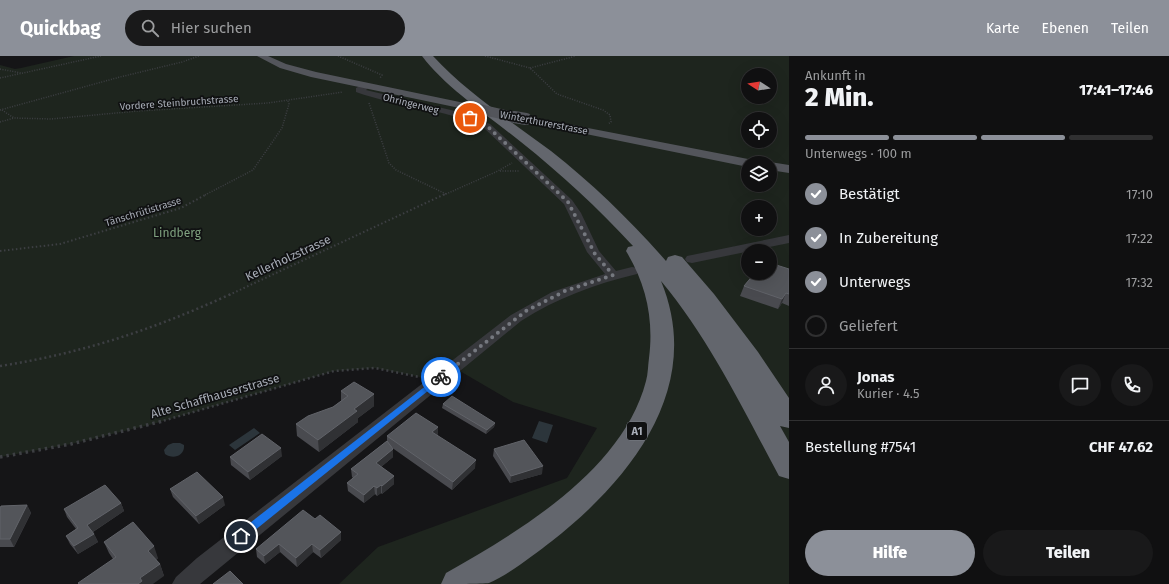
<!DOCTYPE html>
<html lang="de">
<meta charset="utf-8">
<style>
body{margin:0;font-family:"Fira Sans",sans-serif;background:#19191a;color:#f1f3f6;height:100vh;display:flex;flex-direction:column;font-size:15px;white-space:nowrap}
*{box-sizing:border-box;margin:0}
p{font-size:13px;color:#9c9d9f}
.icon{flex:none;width:22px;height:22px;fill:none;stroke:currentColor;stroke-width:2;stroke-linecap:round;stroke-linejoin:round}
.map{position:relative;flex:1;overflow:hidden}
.drawer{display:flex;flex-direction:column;background:#101011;width:380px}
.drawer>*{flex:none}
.needle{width:26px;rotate:282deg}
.controls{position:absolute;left:741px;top:12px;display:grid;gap:8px}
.controls a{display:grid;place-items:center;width:36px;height:36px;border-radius:50%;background:#101011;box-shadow:0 4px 16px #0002,0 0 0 1px #303031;font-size:20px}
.pin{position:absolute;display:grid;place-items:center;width:34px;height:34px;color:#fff;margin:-17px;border:2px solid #fff;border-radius:50%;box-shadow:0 1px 4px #0007}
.courier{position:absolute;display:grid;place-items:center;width:40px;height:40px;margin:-20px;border:3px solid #1a73e8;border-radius:50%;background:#fff;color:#222;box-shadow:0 1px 5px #0007}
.headline em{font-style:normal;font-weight:800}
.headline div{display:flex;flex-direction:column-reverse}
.headline{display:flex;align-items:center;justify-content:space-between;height:68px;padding:0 16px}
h1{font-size:26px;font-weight:800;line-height:30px}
.bar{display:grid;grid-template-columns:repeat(4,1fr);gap:6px 4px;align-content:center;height:48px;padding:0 16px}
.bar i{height:5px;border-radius:3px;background:#303031}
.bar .selected{background:#8c9099}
.bar p{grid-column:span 4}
.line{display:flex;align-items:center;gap:10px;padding:0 16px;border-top:1px solid #303031}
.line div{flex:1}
.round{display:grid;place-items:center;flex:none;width:42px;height:42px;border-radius:21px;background:#19191a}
ol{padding:0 16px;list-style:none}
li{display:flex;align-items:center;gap:12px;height:44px}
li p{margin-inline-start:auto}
li .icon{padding:4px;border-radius:50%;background:#8c9099;color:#fff;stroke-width:4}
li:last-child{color:#9c9d9f}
li i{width:22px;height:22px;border:2px solid #303031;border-radius:50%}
.cta{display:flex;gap:8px;margin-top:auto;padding:8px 16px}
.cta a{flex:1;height:46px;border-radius:24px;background:#8c9099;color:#fff;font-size:16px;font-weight:800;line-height:46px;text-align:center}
.cta a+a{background:#19191a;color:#f1f3f6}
header{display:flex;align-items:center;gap:24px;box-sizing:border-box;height:56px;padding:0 20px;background:#8c9099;color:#fff}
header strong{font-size:19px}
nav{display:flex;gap:22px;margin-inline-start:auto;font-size:14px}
.search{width:280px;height:36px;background:#19191a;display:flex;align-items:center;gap:10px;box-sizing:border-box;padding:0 14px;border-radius:22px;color:#9c9d9f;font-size:15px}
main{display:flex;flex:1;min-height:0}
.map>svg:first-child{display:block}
.green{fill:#1e251e;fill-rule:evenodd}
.water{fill:#2c353b}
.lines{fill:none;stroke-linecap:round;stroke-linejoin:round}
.path-far3{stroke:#3d3f43;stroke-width:1.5;stroke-dasharray:1 1.5;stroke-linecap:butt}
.path-far2{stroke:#3d3f43;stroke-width:2;stroke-dasharray:1.5 2.5;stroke-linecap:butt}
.path-far1{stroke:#3d3f43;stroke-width:2.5;stroke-dasharray:2 3;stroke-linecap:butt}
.path{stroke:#3d3f43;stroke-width:3.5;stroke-dasharray:2.5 4;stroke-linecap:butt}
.minor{fill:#37383c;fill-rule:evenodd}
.major{fill:#53555b;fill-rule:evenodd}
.highway{fill:#63666d;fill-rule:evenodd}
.major-bridge-far1{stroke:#53555b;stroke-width:10}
.major-bridge{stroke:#53555b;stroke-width:12}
.wall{fill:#494a4f}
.shaded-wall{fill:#303134}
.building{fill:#53555a;stroke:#616369}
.route{fill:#1a73e8}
.done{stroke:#75787f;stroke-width:4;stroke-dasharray:0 7.2}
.labels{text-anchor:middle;stroke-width:3.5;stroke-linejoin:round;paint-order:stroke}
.far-street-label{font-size:10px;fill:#a8adb7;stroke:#101112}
.shield{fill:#101112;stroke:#7a7e86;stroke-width:1}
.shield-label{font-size:11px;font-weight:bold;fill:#a8adb7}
.park-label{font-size:12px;fill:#7fa17f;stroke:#101112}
.street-label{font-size:12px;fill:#a8adb7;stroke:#101112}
</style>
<header>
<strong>Quickbag</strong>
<div class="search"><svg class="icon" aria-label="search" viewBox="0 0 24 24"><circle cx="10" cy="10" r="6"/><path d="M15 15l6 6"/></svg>Hier suchen</div>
<nav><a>Karte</a><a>Ebenen</a><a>Teilen</a></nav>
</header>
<main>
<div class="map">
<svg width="789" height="528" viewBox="0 0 789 528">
<rect width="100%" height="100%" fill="#151517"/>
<!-- green -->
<path class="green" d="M74 0H789V528H339L378 491 567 422 597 372 513 346 453 311 434 326 416 320 375 312 334 315 153 368 71 388 0 401V9L15 13 21 12ZM748 19H770V41H748ZM748 63H770V85H748ZM748 107H770V129H748ZM748 151H770V173H748ZM748 195H770V217H748Z"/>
<!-- water -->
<path class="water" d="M539 365 553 369 547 387 532 382Z
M254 372 260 377 235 394 229 389Z
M173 387H180L184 389C185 400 173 404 165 398L164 394 168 389Z"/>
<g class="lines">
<!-- path-far3 -->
<path class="path-far3" d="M338 0 382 19 380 22
M485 0 530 12 557 38 603 54 610 59 611 66 608 68
M530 12 576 0
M0 13 21 17
M0 22 101 0
M369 47 389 107 396 114 446 138 443 139
M0 54 120 21 182 6 199 0
M2 54 14 62 51 63 138 55 268 47 343 36
M0 66 14 62
M500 115H519
M446 138 498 115 512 107
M205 139 253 114 282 72 289 48 288 45"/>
<!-- path-far2 -->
<path class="path-far2" d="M0 195 60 188 181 152 207 138
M229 239 445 138"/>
<!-- path-far1 -->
<path class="path-far1" d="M0 310C84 297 154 273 231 238
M159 366 334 315 375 312 419 321"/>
<!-- path -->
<path class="path" d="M0 401 71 388 163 365"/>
<!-- minor -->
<path class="minor" d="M362 29H368L369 31 366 34 370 35 455 55 490 68 572 144 581 157 599 195 616 215 632 211 637 212 639 215 637 218C595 228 557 242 521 265L200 528H172L176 521 197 502 511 259 552 236 605 218 587 196 564 148 484 72C444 52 398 51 356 36V32Z
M789 179V187L692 207 687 206 685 203 687 200 692 199Z"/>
<!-- major -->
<path class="major" d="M257 0H268L286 8 316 16 474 49 479 52 474 55 311 21 280 12Z
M526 60 748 103 753 104 754 107H748V111L522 65 520 63 522 61Z
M770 106 789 109V117L770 114V107H766Z"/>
<!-- highway -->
<path class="highway" d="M422 0H433C467 37 511 65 551 95 593 128 631 165 666 205L668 201 675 199 682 201 714 238 758 296 789 342V372L780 370 789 386V423L779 420C743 353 710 284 661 225 705 331 631 423 552 485 535 498 508 519 489 527 482 528 451 528 441 528L446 517C520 475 623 414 646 325 648 318 648 309 649 302 654 263 646 228 626 195L628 191 633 190C598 152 561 118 521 86 491 62 444 30 422 0Z"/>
<!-- major-bridge-far1 -->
<path class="major-bridge-far1" d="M474 52 519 62"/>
<!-- major-bridge -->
<path class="major-bridge" d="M514 61 526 63"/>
</g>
<!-- wall -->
<path class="wall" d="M748 208V217H770L789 213V250L782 247 778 253 740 240 744 230 750 222 746 215Z
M341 335 374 338V350L358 362V366L319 396 297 380 296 368 333 351 341 345Z
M443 348 495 367 494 371 486 378 442 352Z
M438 371V379L437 380 475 412 452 434 391 391 393 401 381 411 394 420V428L382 438 381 437 377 440 375 438 364 447 348 435 347 427 353 422 352 421 351 413 387 385V380Z
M494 393 542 418 510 427 493 400Z
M282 400 250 424 231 409 230 401Z
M170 433 225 449 199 468 173 441Z
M121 447 124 455 93 476 98 486 78 498 70 488 66 480 76 473 67 461 64 453Z
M27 449 31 457 14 491H0V452Z
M315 463 341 476V484L321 502 313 496 297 511 280 496 265 508 257 501 256 493Z
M104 486 158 502 156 504 160 508 164 520 113 503 109 497Z"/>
<!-- shaded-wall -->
<path class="shaded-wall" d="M786 237 782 247 778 253 782 243Z
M374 338V350L358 362V366L319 396 318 384 354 353Z
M495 367 494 371 486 378 487 374Z
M438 371V379L431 384 432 376Z
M281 392 282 400 250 424 248 416Z
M393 393V401L376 415V407Z
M476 404 475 412 452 434 453 426Z
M543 410 542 418 510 427 511 420Z
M394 420V428L382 438V430Z
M381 429V437L377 440V432Z
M374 430 375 438 364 447V439Z
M223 441 225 449 199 468 196 460Z
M121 447 124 455 91 477 87 469Z
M27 449 31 457 14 491 10 483Z
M341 476V484L321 502 320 494Z
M94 478 98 486 78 498 74 490Z
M279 488 280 496 265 508 264 500Z
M312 488 313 496 297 511 296 502Z
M154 490 158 502 152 507 148 495Z
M160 508 164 520 153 528H138L140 522Z"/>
<!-- building -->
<path class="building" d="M770 207 789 213V238L786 237 782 243 744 230 755 217H770Z
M354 326 374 338 354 353 357 355 318 384 296 368 308 360 333 351 348 340 341 335Z
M452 340 495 367 487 374 443 348Z
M416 357 438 371 432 376 476 404 453 426 387 380Z
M262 378 281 392 248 416 230 401Z
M524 384 543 410 511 420 494 393Z
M387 385 393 393 376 407 394 420 382 430 381 429 377 432 374 430 364 439 347 427 358 418 351 413Z
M197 416 223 441 196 460 170 433Z
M105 429 121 447 87 469 94 478 74 490 66 480 78 472 64 453Z
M27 449 10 483H0V452L1 450Z
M303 454 315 463 320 459 341 476 320 494 312 488 296 502 279 488 264 500 256 493Z
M133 466 154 490 148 495 160 508 140 522 142 525 138 528H79L78 527 116 501 104 486Z
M230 515 243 528H213Z"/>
<!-- route -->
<path class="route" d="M441 318 444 319V322L244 483H237L236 480 237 477Z"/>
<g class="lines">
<!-- done -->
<path class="done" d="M441 321 526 255 565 235 613 219 595 198 568 146 487 70 470 62"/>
</g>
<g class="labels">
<!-- far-street labels -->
<g class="far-street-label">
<text transform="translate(179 46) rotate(-4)" y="4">Vordere Steinbruchstrasse</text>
<text transform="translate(411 47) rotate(14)" y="4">Ohringerweg</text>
<text transform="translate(544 66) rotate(11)" y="4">Winterthurerstrasse</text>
<text transform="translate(143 155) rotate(-17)" y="4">Tänschrütistrasse</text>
</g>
<!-- shield labels -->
<rect class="shield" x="627" y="366" width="20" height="18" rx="3"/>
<g class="shield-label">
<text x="637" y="379">A1</text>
</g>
<!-- park labels -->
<g class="park-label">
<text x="177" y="181">Lindberg</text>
</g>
<!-- street labels -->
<g class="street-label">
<text transform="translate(288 202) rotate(-25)" y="4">Kellerholzstrasse</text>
<text transform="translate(215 340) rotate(-16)" y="4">Alte Schaffhauserstrasse</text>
</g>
</g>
</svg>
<div class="controls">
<a><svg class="needle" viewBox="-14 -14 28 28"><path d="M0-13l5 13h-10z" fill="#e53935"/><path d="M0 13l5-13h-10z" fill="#9c9d9f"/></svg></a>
<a><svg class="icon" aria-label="locate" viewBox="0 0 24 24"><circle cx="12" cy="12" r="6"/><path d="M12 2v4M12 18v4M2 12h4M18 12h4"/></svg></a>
<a><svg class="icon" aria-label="layers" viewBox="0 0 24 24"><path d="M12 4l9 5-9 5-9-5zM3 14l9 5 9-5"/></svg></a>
<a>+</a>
<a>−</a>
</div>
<div class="pin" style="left:470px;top:62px;background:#ea580c"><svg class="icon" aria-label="bag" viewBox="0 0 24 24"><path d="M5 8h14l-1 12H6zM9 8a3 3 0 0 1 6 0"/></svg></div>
<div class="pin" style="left:241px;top:480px;background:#1f2937"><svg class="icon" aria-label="home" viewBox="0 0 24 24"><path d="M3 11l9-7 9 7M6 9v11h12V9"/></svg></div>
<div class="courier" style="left:441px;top:321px"><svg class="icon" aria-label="bike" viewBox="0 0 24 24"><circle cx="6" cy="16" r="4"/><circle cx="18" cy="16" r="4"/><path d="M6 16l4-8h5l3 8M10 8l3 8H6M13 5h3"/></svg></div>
</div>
<section class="drawer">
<div class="headline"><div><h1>2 Min.</h1><p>Ankunft in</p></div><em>17:41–17:46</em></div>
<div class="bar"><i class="selected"></i><i class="selected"></i><i class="selected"></i><i></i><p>Unterwegs · 100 m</p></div>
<ol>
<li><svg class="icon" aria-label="check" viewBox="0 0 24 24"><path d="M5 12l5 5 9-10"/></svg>Bestätigt<p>17:10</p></li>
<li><svg class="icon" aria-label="check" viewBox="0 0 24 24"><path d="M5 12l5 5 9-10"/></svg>In Zubereitung<p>17:22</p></li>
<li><svg class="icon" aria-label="check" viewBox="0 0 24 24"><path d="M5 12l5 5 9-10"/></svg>Unterwegs<p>17:32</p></li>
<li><i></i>Geliefert</li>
</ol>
<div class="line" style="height:72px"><a class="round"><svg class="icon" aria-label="person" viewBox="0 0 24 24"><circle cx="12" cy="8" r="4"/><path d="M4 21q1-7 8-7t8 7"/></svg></a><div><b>Jonas</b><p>Kurier · 4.5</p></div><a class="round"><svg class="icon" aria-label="chat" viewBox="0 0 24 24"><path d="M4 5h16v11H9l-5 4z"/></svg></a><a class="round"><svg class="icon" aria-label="phone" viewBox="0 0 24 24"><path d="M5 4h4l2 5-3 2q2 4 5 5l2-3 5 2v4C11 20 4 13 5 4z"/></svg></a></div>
<div class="line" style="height:52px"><div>Bestellung #7541</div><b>CHF 47.62</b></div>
<div class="cta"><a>Hilfe</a><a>Teilen</a></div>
</section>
</main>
